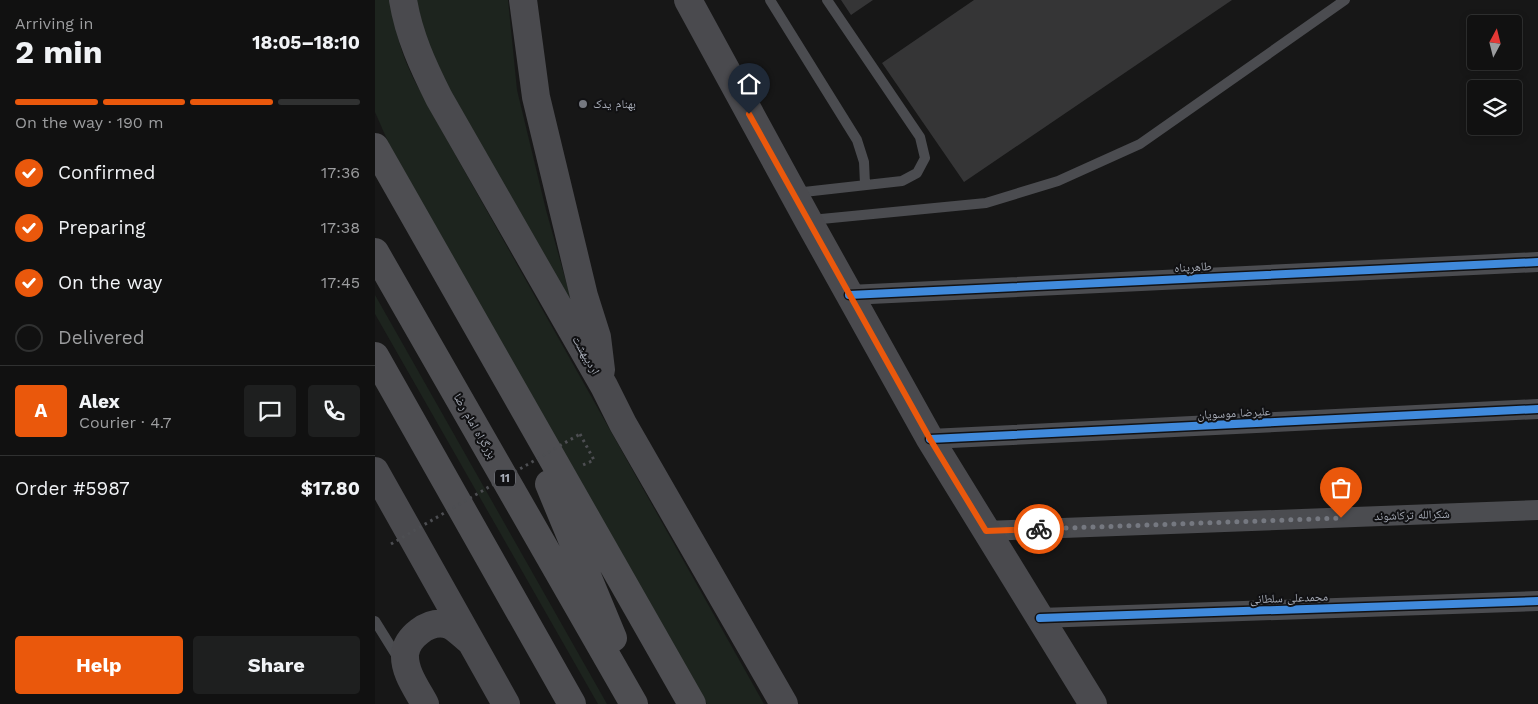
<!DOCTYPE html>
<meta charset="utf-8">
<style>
body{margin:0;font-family:"Work Sans","Noto Naskh Arabic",sans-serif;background:#1e1f1f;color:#f1f3f6;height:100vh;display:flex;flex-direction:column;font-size:19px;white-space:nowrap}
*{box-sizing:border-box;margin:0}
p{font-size:16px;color:#9c9d9f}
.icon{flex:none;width:28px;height:28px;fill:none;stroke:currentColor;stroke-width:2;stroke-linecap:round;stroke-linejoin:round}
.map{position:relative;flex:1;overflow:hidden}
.sheet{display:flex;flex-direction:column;background:#111;width:375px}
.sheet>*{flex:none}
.needle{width:32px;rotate:7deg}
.controls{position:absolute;left:1092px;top:15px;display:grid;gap:10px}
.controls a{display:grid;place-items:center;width:55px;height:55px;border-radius:5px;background:#111;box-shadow:0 2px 8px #0003,0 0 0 1px #303131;font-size:25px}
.pin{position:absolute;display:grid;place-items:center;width:42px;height:42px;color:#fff;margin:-51px -21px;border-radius:50% 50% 50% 0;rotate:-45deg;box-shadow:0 0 5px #0007}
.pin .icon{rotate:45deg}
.courier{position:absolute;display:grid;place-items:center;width:50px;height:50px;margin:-25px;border:4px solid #ea580c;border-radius:50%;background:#fff;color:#222;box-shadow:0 1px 6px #0007}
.head em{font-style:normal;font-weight:700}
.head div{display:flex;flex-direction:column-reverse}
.head{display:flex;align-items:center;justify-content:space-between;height:85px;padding:0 15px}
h1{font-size:32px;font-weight:700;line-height:38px}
.bar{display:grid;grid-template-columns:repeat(4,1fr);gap:8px 5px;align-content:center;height:60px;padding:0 15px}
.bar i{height:6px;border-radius:4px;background:#303131}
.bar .active{background:#ea580c}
.bar p{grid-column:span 4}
.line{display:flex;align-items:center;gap:12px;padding:0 15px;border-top:1px solid #303131}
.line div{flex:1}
.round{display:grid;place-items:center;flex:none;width:52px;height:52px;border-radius:5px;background:#1e1f1f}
ol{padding:0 15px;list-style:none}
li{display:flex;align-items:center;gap:15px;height:55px}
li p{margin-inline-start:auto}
li .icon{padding:5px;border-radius:50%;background:#ea580c;color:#fff;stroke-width:4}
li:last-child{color:#9c9d9f}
li i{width:28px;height:28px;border:2px solid #303131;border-radius:50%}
.action{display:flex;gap:10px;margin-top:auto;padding:10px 15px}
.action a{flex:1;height:58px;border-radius:5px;background:#ea580c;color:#fff;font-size:20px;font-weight:700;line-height:58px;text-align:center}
.action a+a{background:#1e1f1f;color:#f1f3f6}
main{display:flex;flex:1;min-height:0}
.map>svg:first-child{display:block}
.green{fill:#1d241e}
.building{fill:#353536}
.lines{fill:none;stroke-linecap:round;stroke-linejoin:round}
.path{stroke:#4d4e52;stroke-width:3;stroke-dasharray:2.5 4;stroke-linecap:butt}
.service{stroke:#4b4c50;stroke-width:10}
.minor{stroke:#4b4c50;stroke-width:20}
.secondary{stroke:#4a4a4e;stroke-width:28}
.trunk{stroke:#4e4e52;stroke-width:28}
.path-bridge{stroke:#4d4e52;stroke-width:3;stroke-dasharray:2.5 4;stroke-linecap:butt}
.cycleway-casing{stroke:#111113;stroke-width:11}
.cycleway{stroke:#408adc;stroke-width:8}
.done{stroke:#757880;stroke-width:5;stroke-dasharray:0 9}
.route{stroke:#ea580c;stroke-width:6}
.poi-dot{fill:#757880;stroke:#111113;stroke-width:2}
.labels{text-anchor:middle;stroke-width:4;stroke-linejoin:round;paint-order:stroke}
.shield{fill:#111113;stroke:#7b7e86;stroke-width:1}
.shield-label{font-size:11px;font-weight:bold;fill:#a8adb8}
.poi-label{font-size:12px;fill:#a8adb8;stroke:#111113;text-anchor:start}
.street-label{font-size:12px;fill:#a8adb8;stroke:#111113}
</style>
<main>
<section class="sheet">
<div class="head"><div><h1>2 min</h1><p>Arriving in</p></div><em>18:05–18:10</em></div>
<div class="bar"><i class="active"></i><i class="active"></i><i class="active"></i><i></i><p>On the way · 190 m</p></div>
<ol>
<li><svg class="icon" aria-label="check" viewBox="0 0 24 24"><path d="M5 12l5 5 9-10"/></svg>Confirmed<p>17:36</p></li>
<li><svg class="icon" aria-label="check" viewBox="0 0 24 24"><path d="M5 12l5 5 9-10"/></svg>Preparing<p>17:38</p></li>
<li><svg class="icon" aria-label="check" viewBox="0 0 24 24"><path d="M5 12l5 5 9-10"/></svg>On the way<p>17:45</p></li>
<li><i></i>Delivered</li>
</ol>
<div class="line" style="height:90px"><b class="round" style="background:#ea580c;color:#fff">A</b><div><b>Alex</b><p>Courier · 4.7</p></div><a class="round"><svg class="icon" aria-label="chat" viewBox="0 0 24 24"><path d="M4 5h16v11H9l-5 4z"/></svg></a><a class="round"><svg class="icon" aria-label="phone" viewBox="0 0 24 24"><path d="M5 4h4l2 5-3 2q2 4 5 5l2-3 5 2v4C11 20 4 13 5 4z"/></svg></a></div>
<div class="line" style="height:65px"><div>Order #5987</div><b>$17.80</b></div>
<div class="action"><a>Help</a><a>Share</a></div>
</section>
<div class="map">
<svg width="1163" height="704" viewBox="0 0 1163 704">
<rect width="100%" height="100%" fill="#171717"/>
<!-- green -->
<path class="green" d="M0 0H16C19 17 21 34 27 51 34 73 47 94 58 115L389 704H332L150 387 14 144 0 112Z
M41 0H133L142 90 171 210 199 310 63 69 52 41Z
M0 295 232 704H223L0 314Z"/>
<!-- building -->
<path class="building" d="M466 0H498L476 15Z
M599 0H857L589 182 507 63Z"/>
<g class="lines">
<!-- path -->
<path class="path" d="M205 434 219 460 208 465"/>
<!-- service -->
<path class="service" d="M395 0 482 140 489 162 490 184
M420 193 527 181 542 173 550 158 545 137 452 0
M436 220 611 203 683 181 765 144 970 0
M0 621 23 658"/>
<!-- minor -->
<path class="minor" d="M474 295 1163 262
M555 439 1163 409
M611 531 1163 510
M665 618 1163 601"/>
<!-- secondary -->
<path class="secondary" d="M28 0C34 36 48 66 64 98L229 386 248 424 409 704
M148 0 161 97 209 296 222 337 226 370
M313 0 433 220 555 439 718 704
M0 471 131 704
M50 704C42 689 29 672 30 654 32 637 53 621 70 624 79 625 88 636 95 641"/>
<!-- trunk -->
<path class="trunk" d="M0 147 317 704
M0 252 259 704
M0 356 197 704
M174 484 238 638"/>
<!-- path-bridge -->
<path class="path-bridge" d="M16 544 205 434"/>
<!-- cycleway casing -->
<g class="cycleway-casing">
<path id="cycleway" d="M474 295 1163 262
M555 439 1163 409
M665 618 1163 601"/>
</g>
<!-- cycleway -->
<use href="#cycleway" class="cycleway"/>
</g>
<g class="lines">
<!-- done -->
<path class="done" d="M664 529 966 518"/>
<!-- route -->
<path class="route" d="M374 114 555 439 611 531 664 529"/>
</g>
<!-- markers -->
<circle class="poi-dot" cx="208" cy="104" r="5"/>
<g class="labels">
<!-- shield labels -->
<rect class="shield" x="120" y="469.5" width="20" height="17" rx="4"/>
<g class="shield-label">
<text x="130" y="482">11</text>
</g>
<!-- poi labels -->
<g class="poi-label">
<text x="218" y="108">بهنام یدک</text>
</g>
<!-- street labels -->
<g class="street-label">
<text transform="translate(818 267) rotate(-3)" y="4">طاهرپناه</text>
<text transform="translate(211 355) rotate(60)" y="4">اردیبهشت</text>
<text transform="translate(859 413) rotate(-3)" y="4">علیرضا موسویان</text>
<text transform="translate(100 426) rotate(60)" y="4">بزرگراه امام رضا</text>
<text transform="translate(1037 515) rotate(-2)" y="4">شکرالله ترکاشوند</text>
<text transform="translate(914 598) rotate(-2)" y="4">محمدعلی سلطانی</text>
</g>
</g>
</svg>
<div class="controls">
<a><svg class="needle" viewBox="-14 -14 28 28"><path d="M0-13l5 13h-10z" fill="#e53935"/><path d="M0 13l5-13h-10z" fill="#9c9d9f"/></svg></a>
<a><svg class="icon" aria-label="layers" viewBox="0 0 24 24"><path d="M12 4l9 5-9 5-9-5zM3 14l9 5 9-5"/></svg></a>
</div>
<div class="pin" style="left:966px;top:518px;background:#ea580c"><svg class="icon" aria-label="bag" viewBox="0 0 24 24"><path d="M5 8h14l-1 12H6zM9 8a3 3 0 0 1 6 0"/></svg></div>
<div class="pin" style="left:374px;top:114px;background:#1f2937"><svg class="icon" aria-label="home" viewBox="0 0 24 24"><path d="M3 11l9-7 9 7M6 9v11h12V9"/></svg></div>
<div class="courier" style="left:664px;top:529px"><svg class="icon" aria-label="bike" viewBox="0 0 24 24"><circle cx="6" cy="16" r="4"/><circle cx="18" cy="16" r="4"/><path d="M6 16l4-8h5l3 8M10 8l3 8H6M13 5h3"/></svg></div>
</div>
</main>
